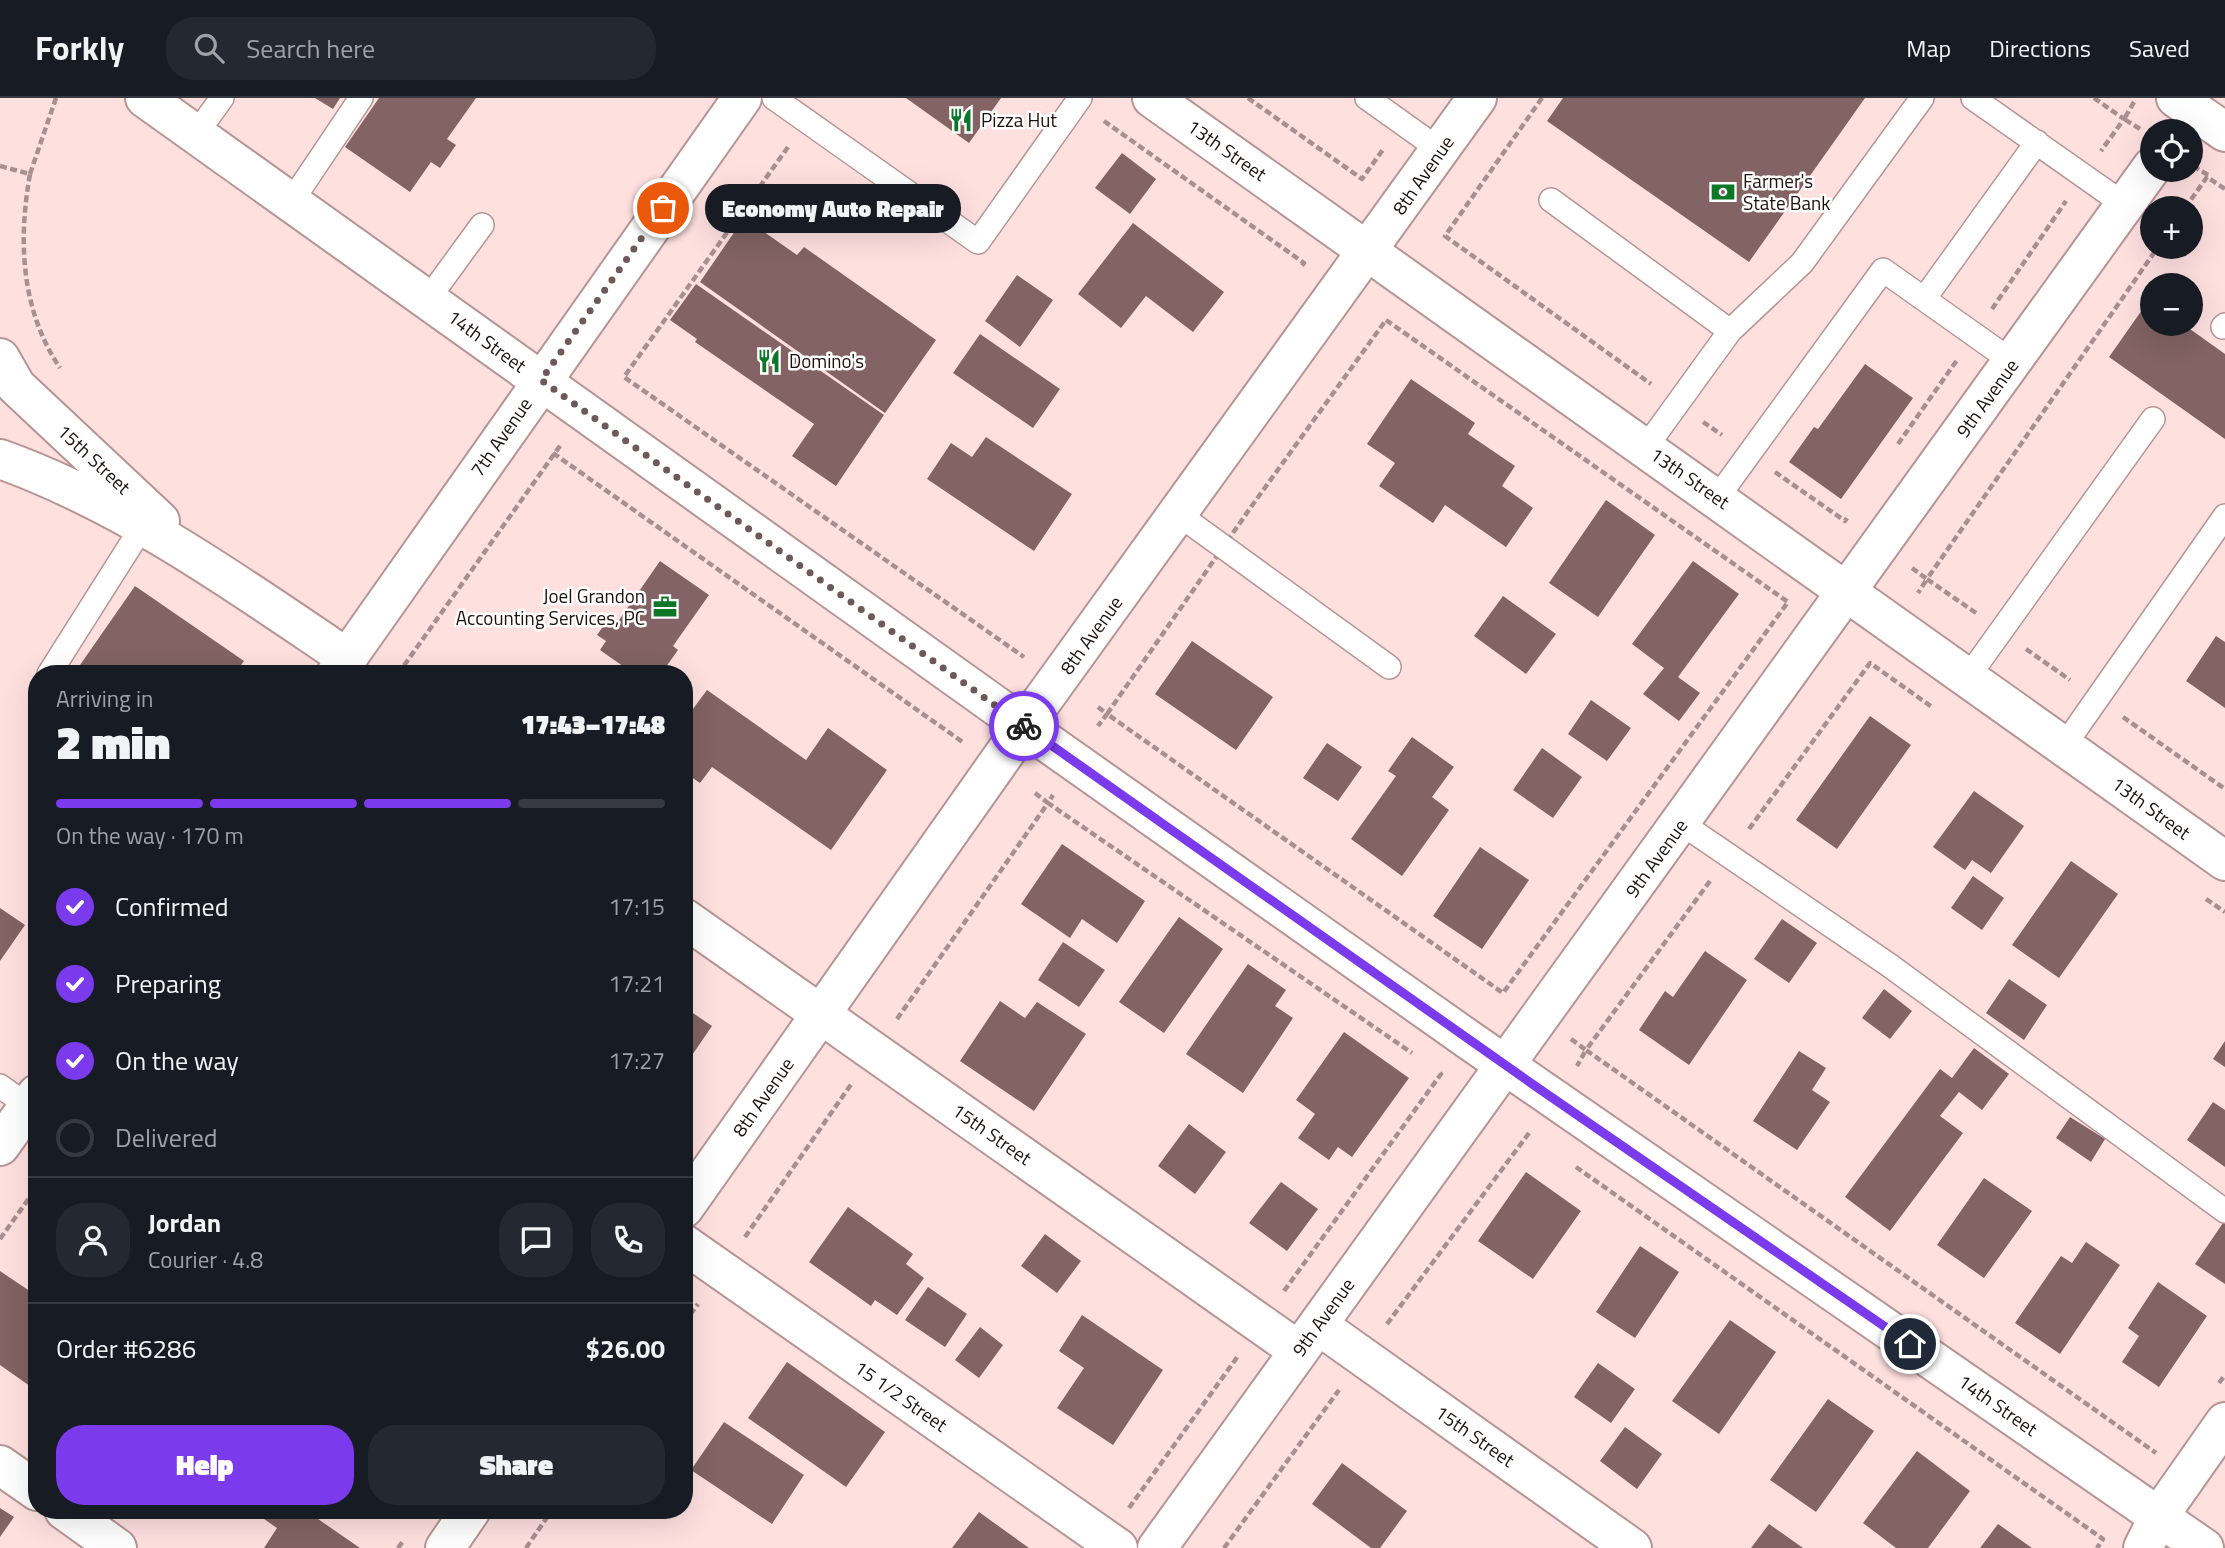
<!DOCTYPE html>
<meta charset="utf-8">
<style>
body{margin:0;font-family:"Titillium Web",sans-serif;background:#242831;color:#f1f3f6;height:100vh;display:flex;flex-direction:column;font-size:26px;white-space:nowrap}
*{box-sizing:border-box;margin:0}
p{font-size:23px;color:#9ea1a6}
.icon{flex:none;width:38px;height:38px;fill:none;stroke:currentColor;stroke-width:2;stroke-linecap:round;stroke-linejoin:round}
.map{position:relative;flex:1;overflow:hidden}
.details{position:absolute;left:28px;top:567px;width:665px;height:854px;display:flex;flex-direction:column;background:#171b24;border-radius:28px;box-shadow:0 7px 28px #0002}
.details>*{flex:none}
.fabs{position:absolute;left:2140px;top:21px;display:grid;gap:14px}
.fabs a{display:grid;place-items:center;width:63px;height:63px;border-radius:50%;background:#171b24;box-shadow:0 7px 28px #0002;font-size:35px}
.pin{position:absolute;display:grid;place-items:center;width:60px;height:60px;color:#fff;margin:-30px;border:4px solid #fff;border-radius:50%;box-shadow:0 2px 7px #0007}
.courier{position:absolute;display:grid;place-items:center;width:70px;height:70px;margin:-35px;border:5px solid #7c3aed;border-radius:50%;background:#fff;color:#222;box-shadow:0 2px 9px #0007}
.bubble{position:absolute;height:49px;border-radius:24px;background:#171b24;box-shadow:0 7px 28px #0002;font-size:23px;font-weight:800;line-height:49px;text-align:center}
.headline em{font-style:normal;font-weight:800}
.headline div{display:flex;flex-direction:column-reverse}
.headline{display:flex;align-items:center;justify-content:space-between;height:119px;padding:0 28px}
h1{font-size:46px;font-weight:800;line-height:52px}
.bar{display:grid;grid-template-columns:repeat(4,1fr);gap:10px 7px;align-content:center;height:84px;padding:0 28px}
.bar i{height:9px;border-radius:5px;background:#363941}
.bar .on{background:#7c3aed}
.bar p{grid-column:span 4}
.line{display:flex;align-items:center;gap:18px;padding:0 28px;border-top:2px solid #363941}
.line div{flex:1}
.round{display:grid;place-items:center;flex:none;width:74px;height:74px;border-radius:28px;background:#242831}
ol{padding:0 28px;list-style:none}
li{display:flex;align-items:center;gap:21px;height:77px}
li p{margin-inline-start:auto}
li .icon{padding:7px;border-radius:50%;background:#7c3aed;color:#fff;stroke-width:4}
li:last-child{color:#9ea1a6}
li i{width:38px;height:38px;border:4px solid #363941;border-radius:50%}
.primary-button{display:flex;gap:14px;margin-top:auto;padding:14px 28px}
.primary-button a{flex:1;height:80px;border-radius:28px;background:#7c3aed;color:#fff;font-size:28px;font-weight:800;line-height:80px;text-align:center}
.primary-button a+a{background:#242831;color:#f1f3f6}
header{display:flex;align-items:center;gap:42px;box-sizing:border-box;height:98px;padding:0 35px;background:#171b24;border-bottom:2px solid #363941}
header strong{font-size:33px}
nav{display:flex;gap:38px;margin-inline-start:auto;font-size:24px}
.search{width:490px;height:63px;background:#242831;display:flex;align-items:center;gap:18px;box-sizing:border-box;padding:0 24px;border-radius:28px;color:#9ea1a6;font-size:26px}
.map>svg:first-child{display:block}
.building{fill:#836363}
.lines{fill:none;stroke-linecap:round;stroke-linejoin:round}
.lane-casing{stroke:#b79494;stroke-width:26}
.street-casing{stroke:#b79494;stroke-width:42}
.secondary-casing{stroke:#b79494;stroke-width:42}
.path{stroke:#a7908f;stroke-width:4.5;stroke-dasharray:7 3.5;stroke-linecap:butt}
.lane{stroke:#fff;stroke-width:23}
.street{stroke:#fff;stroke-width:38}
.secondary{stroke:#fff;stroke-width:38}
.done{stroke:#6c5958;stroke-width:7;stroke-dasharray:0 12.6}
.route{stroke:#7c3aed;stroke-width:9}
.labels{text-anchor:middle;stroke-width:5;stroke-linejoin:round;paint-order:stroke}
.poi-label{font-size:19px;fill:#1d1010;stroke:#fff;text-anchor:start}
.street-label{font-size:19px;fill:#1d1010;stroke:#fff}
</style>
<header>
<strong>Forkly</strong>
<div class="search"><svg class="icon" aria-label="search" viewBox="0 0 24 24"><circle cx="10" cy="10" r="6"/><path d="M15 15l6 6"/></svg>Search here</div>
<nav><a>Map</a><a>Directions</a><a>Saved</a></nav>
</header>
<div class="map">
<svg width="2225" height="1450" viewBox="0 0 2225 1450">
<rect width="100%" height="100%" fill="#fee0df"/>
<!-- building -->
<path class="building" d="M315 0H340L333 11Z
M379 0H476L447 41 456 47 440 70 431 64 410 94 345 49Z
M906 0H1001L969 45Z
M1563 0H1865L1749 164 1547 23Z
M1122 55 1156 81 1130 116 1095 90Z
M744 120 797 157 804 149 936 242 885 315 700 184Z
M1133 125 1224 194 1193 234 1146 198 1121 230 1078 196Z
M1017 177 1053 202 1020 249 985 223Z
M696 186 884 317 836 388 792 358 814 326 695 244 697 241 670 222Z
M2149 202 2152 204V226H2183L2225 256V341L2109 259Z
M980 236 1060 291 1033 330 953 275Z
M1865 266 1913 300 1841 401 1789 364 1814 329 1818 331Z
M1411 281 1475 325 1468 336 1515 368 1502 388 1533 410 1506 449 1445 407 1433 425 1379 388 1395 365 1367 346Z
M986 339 1072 396 1034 453 927 381 951 345 972 359Z
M1606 402 1655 437 1598 519 1549 485Z
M660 463 709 497 673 548 678 552 661 576H634L600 552 606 543 597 537 609 520 617 525Z
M1693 463 1739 496 1678 579 1700 595 1679 623 1643 596 1664 570 1632 546Z
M135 488 244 563 235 576H92L80 567Z
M1503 498 1556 536 1526 576 1474 538Z
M2216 538 2225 544V610L2186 583Z
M1192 543 1273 599 1236 652 1155 596Z
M707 592 806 662 828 630 887 672 831 752 712 669 700 685 684 674V623Z
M1591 602 1631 630 1607 663 1568 636Z
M1870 618 1911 647 1837 751 1796 722Z
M1412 639 1454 669 1432 699 1449 712 1402 778 1351 741 1396 678 1388 673Z
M1327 645 1362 669 1338 703 1303 680Z
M1542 650 1582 679 1553 720 1513 692Z
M1974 693 2024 728 1991 775 1972 762 1965 772 1933 749Z
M1062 746 1145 803 1117 845 1082 821 1070 840 1021 806Z
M1480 749 1529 782 1482 851 1433 818Z
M2071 763 2118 796 2059 880 2012 847Z
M1973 778 2004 800 1982 832 1951 810Z
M0 810 25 827 0 863Z
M1179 819 1223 851 1164 935 1119 904Z
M1782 821 1817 845 1789 885 1754 861Z
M1063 844 1105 872 1079 909 1038 882Z
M1705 853 1747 882 1689 967 1639 932 1665 893 1673 899Z
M1248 866 1286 892 1275 908 1293 920 1243 995 1186 956Z
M2009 881 2047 907 2024 942 1986 915Z
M1884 891 1912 913 1890 941 1862 920Z
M1000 903 1025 920 1037 904 1086 936 1034 1013 960 963Z
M684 909 712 928 684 969Z
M1344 934 1409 980 1352 1059 1338 1049 1329 1062 1298 1040 1315 1016 1296 1002Z
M2225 943V969L2213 961Z
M1974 950 2009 976 1982 1012 1959 994 1940 1018 1963 1035 1890 1133 1845 1099 1940 971 1952 980Z
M1799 953 1826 970 1812 992 1830 1004 1797 1052 1753 1023Z
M2213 1004 2225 1012V1069L2187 1042Z
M2070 1019 2105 1041 2091 1064 2056 1040Z
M1189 1026 1226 1054 1195 1096 1158 1068Z
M1526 1074 1581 1113 1533 1181 1478 1143Z
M1984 1080 2032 1113 1984 1180 1937 1147Z
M1281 1084 1318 1111 1287 1153 1249 1125Z
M848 1109 913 1156 906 1166 924 1180 897 1217 875 1202 871 1208 809 1164Z
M2223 1125 2225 1126V1186L2195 1166Z
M1045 1136 1081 1163 1057 1195 1021 1168Z
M2086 1144 2120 1167 2060 1256 2015 1225 2061 1158 2072 1165Z
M1640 1148 1679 1174 1635 1240 1596 1214Z
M0 1173 37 1198V1293L0 1267Z
M2158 1184 2207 1218 2159 1289 2122 1264 2139 1238 2128 1230Z
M928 1189 967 1216 945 1249 905 1222Z
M1082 1217 1163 1272 1113 1347 1057 1310 1084 1270 1059 1253Z
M1730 1222 1776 1254 1719 1336 1672 1303Z
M980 1229 1003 1247 979 1280 955 1262Z
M787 1264 885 1334 846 1389 748 1320Z
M1598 1265 1635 1291 1611 1325 1574 1299Z
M1828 1301 1874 1333 1816 1414 1770 1382Z
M724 1324 804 1377 772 1426 691 1372Z
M1625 1329 1662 1356 1637 1391 1600 1363Z
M1917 1353 1970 1393 1928 1450H1896L1863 1425Z
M1342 1365 1407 1413 1380 1450H1371L1312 1406Z
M0 1410 14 1419 0 1439Z
M251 1412H305L360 1450H264L277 1430Z
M979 1414 1029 1450H952Z
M1769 1426 1803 1450H1751Z
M1998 1426 2032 1450H1980Z"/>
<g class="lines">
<!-- lane casing -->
<g class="lane-casing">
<path id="lane" d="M774 0 978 144 1080 0
M1367 0 1440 52
M1973 0 2125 107
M196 36 222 0
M1551 102 1730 233
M291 104 361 0
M428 201 482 127
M1924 201 2037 44
M2223 229 2225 227
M1646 349 1730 233 1802 165 1922 0
M1717 400 1883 172 2013 264
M1178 416 1389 569
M49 576 142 429
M1968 579 2153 321
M2064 648 2225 418
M1681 725 1889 867 2225 1113
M0 988 28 1008"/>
</g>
<!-- street casing -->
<g class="street-casing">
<path id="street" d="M145 0 1024 628 1469 942 2204 1450
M1152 0 2225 763
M2176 0 2225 34
M0 260 16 288 160 423
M0 361C126 406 237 486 347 560
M684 820 1299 1253
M684 1110 1024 628 1477 0
M684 1146 1118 1450
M1318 1227 1632 1450
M0 1367 37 1393
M64 1412 117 1450
M445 1450 471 1412
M1157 1450 2152 69"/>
</g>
<!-- secondary casing -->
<g class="secondary-casing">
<path id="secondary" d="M336 576 742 0
M0 1048 37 996
M2143 1450 2159 1418 2225 1324"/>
</g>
<!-- path -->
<path class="path" d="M1248 0 1362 81 1384 50
M1542 0 1445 138 1651 286
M2094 0 2124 21 2101 53
M2134 4 2124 21 2140 31
M1104 23 1304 165 1301 169
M788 49 624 279 1024 559
M0 68 30 76C18 143 21 212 60 270
M2193 68 2208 77
M30 76 56 0
M2185 110 2207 79 2225 91
M1992 211 2066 103
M1386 222 1788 504 1503 895 1107 616 1251 409Z
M1703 324 1722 337
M1898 346 1957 262
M553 355 964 645
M1775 374 1845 423 1847 420
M1912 470 1927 481 1918 495
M1976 515 1927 481 2158 149
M2026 551 2070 582
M398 576 562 345
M1098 609 1107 616 1098 628
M2123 619 2225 691
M1035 695 1048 705 1053 697
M1749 731 1870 565 1932 609
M1710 783 1586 952 2156 1355
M2206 801 2225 814
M897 921 1048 705 1412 955
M1571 941 1586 952 1577 968
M1576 1069 2103 1441 2097 1450
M745 1139 852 985
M0 1141 37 1089
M1284 1193 1441 976 1439 974
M684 1225 698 1206
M1387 1226 1529 1035
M2219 1285 2225 1277
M1129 1410 1238 1258
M398 1450 404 1442
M526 1450 552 1412
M1224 1450 1339 1292"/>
<!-- lane -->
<use href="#lane" class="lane"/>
<!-- street -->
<use href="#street" class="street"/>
<!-- secondary -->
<use href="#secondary" class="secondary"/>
</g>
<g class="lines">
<!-- done -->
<path class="done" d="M663 110 541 282 1024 628"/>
<!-- route -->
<path class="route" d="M1024 628 1538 990 1910 1246"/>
</g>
<!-- icons -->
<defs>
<g id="restaurant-bare" transform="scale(1.89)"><path d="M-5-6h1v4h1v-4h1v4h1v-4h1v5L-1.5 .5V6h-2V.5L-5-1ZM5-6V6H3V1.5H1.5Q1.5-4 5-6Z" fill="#0c7629" stroke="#fff" stroke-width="2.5" paint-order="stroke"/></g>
<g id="bank-bare" transform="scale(1.89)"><path d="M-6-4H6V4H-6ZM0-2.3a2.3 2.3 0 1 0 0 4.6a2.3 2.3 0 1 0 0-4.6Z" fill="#0c7629" stroke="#fff" stroke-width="2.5" paint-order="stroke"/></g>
<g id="office-bare" transform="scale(1.89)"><path d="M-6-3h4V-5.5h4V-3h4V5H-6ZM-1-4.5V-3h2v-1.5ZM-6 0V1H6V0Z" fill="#0c7629" stroke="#fff" stroke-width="2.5" paint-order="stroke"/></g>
</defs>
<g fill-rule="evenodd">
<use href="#restaurant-bare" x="961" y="22"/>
<use href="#bank-bare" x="1723" y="94"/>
<use href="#restaurant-bare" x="769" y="263"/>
<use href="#office-bare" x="665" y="509"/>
</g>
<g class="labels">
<!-- poi labels -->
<g class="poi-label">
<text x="981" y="29">Pizza Hut</text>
<text x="1743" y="90">Farmer's<tspan x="1743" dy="22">State Bank</tspan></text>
<text x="789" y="270">Domino's</text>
<text x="645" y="505" text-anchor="end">Joel Grandon<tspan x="645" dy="22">Accounting Services, PC</tspan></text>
</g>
<!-- street labels -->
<g class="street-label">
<text transform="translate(1227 52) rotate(35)" y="7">13th Street</text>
<text transform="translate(1423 77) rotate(-55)" y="7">8th Avenue</text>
<text transform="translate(487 243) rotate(36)" y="7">14th Street</text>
<text transform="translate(1987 300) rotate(-54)" y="7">9th Avenue</text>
<text transform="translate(501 339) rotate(-55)" y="7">7th Avenue</text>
<text transform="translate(94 361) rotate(43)" y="7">15th Street</text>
<text transform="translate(1690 380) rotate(35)" y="7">13th Street</text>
<text transform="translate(1091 537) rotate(-54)" y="7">8th Avenue</text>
<text transform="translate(2151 710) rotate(36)" y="7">13th Street</text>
<text transform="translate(1656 760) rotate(-54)" y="7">9th Avenue</text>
<text transform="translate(763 999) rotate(-55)" y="7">8th Avenue</text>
<text transform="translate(992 1036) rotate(35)" y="7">15th Street</text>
<text transform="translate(1323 1219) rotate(-54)" y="7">9th Avenue</text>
<text transform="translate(901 1298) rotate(35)" y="7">15 1/2 Street</text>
<text transform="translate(1998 1307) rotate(35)" y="7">14th Street</text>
<text transform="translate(1475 1338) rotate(35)" y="7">15th Street</text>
</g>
</g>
</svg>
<div class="fabs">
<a><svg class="icon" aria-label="locate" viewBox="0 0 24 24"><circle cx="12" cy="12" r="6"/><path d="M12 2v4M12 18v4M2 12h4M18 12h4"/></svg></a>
<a>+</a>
<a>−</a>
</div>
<div class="pin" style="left:663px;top:110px;background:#ea580c"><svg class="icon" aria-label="bag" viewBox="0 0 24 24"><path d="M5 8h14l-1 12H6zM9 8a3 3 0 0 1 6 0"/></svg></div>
<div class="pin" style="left:1910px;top:1246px;background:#1f2937"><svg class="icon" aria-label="home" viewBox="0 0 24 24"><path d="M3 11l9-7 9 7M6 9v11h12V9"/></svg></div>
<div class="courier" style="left:1024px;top:628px"><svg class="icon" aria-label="bike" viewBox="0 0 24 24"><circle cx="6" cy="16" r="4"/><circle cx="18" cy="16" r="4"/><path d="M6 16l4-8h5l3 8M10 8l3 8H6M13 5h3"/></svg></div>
<div class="bubble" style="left:705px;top:86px;width:256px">Economy Auto Repair</div>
<section class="details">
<div class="headline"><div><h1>2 min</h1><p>Arriving in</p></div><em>17:43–17:48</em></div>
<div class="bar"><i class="on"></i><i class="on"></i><i class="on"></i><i></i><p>On the way · 170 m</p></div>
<ol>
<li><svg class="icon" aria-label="check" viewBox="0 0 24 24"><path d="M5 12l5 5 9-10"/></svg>Confirmed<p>17:15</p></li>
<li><svg class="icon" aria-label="check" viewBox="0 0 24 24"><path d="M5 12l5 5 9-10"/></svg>Preparing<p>17:21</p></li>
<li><svg class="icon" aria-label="check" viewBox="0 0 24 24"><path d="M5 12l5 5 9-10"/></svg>On the way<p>17:27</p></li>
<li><i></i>Delivered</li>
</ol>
<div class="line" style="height:126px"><a class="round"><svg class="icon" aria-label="person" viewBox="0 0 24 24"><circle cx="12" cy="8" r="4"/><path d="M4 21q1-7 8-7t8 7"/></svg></a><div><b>Jordan</b><p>Courier · 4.8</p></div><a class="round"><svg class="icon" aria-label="chat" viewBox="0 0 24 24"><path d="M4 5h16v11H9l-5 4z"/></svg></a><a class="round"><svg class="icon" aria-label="phone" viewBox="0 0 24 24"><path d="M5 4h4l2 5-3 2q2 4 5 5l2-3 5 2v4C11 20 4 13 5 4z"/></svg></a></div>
<div class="line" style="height:91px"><div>Order #6286</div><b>$26.00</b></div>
<div class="primary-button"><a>Help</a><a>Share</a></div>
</section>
</div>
